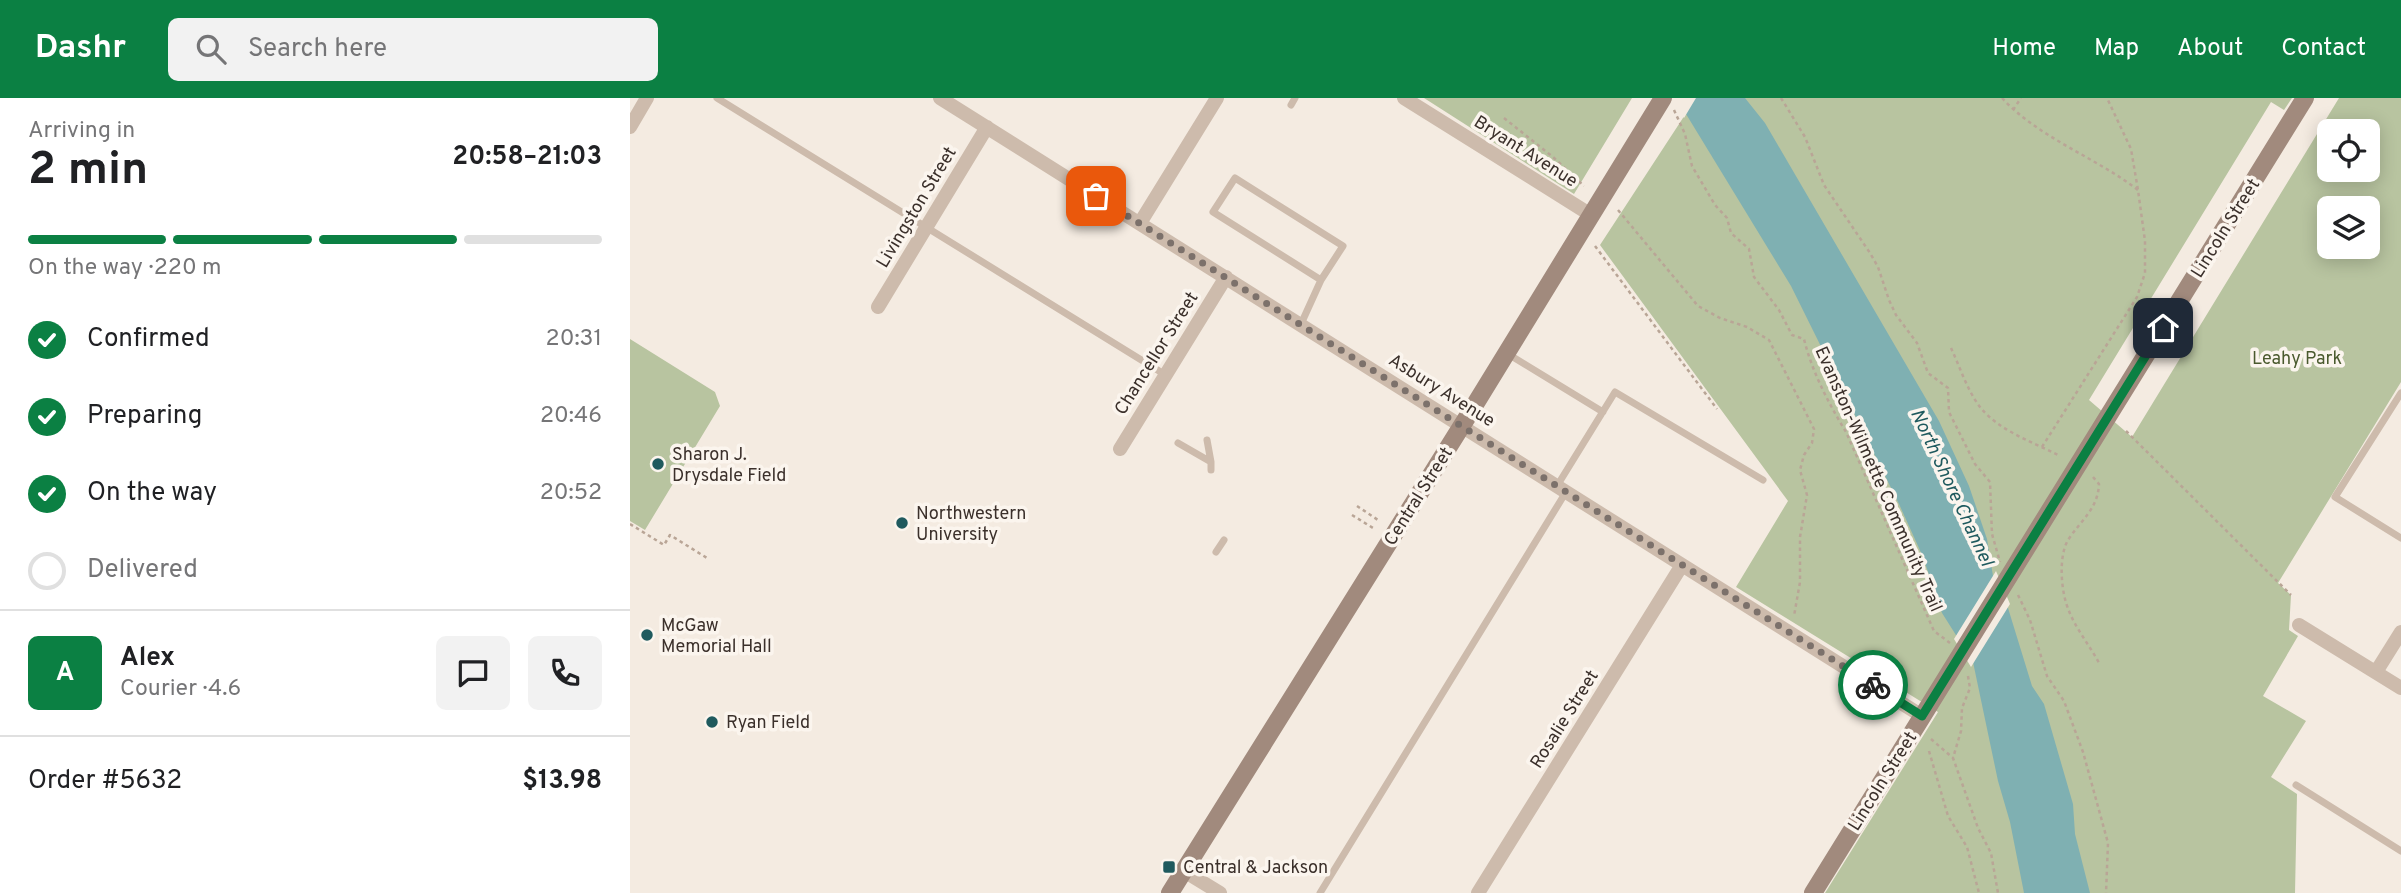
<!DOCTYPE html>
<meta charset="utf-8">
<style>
body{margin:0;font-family:Overpass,sans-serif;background:#f2f2f2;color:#202124;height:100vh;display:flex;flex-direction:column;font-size:26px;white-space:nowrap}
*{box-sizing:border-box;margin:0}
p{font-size:23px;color:#757577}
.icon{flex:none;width:38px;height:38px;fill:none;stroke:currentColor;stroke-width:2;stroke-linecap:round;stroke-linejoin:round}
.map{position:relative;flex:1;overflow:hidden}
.side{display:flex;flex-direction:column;background:#fff;width:630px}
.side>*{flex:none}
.buttons{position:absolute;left:1687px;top:21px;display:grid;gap:14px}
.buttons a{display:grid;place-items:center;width:63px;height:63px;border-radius:10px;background:#fff;box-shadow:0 4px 18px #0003;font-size:35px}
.pin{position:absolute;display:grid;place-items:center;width:60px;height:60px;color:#fff;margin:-30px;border-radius:14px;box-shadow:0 4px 10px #0006}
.courier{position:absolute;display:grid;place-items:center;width:70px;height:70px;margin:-35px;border:5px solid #0b8043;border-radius:50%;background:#fff;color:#222;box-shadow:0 2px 9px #0007}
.summary em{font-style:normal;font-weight:700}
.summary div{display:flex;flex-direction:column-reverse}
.summary{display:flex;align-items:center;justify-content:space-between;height:119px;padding:0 28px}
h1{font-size:46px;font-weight:700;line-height:52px}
.bar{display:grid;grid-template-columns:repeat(4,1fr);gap:10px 7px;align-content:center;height:84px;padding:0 28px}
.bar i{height:9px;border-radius:5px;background:#e0e0e0}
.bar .current{background:#0b8043}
.bar p{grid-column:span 4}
.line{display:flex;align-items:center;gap:18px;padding:0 28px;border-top:2px solid #e0e0e0}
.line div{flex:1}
.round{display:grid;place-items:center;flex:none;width:74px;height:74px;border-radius:10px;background:#f2f2f2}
ol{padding:0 28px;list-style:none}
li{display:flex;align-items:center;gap:21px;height:77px}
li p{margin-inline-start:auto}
li .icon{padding:7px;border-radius:50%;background:#0b8043;color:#fff;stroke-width:4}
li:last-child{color:#757577}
li i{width:38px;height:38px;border:4px solid #e0e0e0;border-radius:50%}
header{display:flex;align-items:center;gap:42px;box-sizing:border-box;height:98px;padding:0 35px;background:#0b8043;color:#fff}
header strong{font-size:33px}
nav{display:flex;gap:38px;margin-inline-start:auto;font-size:24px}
.search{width:490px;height:63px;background:#f2f2f2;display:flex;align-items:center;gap:18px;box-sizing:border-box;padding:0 24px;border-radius:10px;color:#757577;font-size:26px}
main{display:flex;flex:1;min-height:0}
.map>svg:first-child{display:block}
.green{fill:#b8c4a0;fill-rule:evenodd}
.water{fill:#7fb0b2}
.pier{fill:#f4ebe1}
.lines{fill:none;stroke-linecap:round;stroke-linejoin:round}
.path{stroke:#b9a596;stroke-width:2.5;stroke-dasharray:3.5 3.5;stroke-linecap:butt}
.lane{stroke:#cdbbac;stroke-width:7}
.street{stroke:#cdbbac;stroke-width:14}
.secondary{stroke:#a18a7d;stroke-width:18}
.done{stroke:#7c716b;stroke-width:7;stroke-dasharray:0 12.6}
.route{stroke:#0b8043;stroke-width:9}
.poi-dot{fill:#1f5a5e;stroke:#fbf5ee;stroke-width:2.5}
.labels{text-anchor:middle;stroke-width:7;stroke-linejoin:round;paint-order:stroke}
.street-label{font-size:18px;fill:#3b302b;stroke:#fbf5ee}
.park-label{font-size:18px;fill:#4a5a2e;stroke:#fbf5ee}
.poi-label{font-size:18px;fill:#3b302b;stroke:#fbf5ee;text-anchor:start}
.water-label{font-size:19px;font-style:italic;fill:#1f5a5e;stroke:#fbf5ee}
</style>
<header>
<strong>Dashr</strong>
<div class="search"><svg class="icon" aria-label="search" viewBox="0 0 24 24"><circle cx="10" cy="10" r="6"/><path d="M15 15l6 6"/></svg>Search here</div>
<nav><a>Home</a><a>Map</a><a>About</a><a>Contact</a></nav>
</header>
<main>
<section class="side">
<div class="summary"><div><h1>2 min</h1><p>Arriving in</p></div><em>20:58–21:03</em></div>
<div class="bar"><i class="current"></i><i class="current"></i><i class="current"></i><i></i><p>On the way · 220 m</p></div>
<ol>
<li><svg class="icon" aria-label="check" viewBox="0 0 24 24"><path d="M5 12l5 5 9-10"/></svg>Confirmed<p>20:31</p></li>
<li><svg class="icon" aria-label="check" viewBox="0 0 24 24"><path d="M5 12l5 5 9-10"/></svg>Preparing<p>20:46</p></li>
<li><svg class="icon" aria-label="check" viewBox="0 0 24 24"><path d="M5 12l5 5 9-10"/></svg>On the way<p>20:52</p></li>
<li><i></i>Delivered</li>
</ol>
<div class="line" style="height:126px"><b class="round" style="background:#0b8043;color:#fff">A</b><div><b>Alex</b><p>Courier · 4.6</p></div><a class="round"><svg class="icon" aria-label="chat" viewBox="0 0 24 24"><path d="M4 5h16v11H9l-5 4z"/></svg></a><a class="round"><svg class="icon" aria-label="phone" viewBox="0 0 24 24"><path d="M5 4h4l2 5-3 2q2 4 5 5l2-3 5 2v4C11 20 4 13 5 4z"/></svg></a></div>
<div class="line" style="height:91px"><div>Order #5632</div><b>$13.98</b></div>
</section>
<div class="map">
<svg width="1771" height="795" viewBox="0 0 1771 795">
<rect width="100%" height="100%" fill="#f4ebe1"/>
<!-- green -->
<path class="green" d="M794 0H1002L944 96Z
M1066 0H1662L1654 12 1641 4 1459 302 1502 339 1709 0H1771V284L1648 485 1661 497 1659 532 1668 538 1633 598 1676 623 1641 679 1667 696 1665 795H1195L1308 614 1106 489 1158 403 970 147ZM1699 33H1738V72H1699ZM1699 110H1738V149H1699Z
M0 241 85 294 90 308 15 432 0 423Z"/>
<!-- water -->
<path class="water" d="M1043 0H1115L1135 25 1309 323 1339 388 1357 441 1363 478 1378 510 1402 588 1414 606 1443 706 1445 736 1460 795H1394L1380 724 1368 683 1343 564 1312 515 1293 459 1269 406 1161 188 1056 16Z"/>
<!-- pier -->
<path class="pier" d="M1039 0H1066L1054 20Z
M1366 473 1380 506 1341 569 1324 541Z"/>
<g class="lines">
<!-- path -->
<path class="path" d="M1151 0 1175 39 1194 87 1240 155 1248 169 1259 202 1266 217 1287 245 1298 275 1318 290 1319 314 1345 366 1360 384 1362 436 1370 464
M1372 0C1409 40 1465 59 1508 92
M1044 12 1055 36 1062 68 1085 107 1097 120 1101 135 1119 151 1124 179 1149 212 1162 237 1174 241C1182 274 1199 306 1216 334L1304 533 1320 545
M1383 12 1391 0
M874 20 923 59 954 88
M988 112 1068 208 1090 220 1117 229 1139 242 1184 331 1182 345 1174 357 1170 372 1177 397 1170 439V484L1164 518
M965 148 1087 311
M1321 250C1330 269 1337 292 1350 309 1368 332 1402 344 1428 357
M1496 333 1661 497
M1412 349 1507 199 1515 175V143L1508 92 1501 51 1477 0
M1463 379 1469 386C1468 411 1451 422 1438 442 1428 459 1431 495 1439 513 1446 531 1460 548 1469 565
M727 408 748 422
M722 417 743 430
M0 426 34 447 40 437 77 460
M1388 497 1400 522 1417 578 1434 603 1453 654 1478 745 1476 795
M1338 578 1340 590 1332 610 1331 633 1323 660 1348 730 1361 755 1368 795
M1301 641 1323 660
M1299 653 1318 718 1337 749 1349 795"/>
<!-- lane -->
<path class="lane" d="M87 0 534 276
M661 7 665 0
M671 226 691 182 713 148 605 80 583 114 691 182
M878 256 973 314
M1771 295 1705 399 1771 440
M577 342 581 364
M548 345 581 364V372
M927 388 985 294 1133 382
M586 454 594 442
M1666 687 1771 753
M690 795 936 394"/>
<!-- street -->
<path class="street" d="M310 0 1292 618
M774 0 961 117
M0 29 17 0
M510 125 587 0
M248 209 357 29
M490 351 596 179
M1669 527 1771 590
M1746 574 1771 534
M554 773 590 795
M848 795 1052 467"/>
<!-- secondary -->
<path class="secondary" d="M540 795 841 313 1033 0
M1183 795 1675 0"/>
</g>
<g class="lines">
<!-- done -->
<path class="done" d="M466 98 1243 587"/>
<!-- route -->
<path class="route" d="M1243 587 1292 618 1533 230"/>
</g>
<!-- markers -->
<g class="poi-dot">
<circle cx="28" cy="366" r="7"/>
<circle cx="272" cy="425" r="7"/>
<circle cx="17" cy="537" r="7"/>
<circle cx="82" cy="624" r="7"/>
<rect x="532" y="762" width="14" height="14" rx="3.5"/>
</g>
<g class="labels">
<!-- street labels -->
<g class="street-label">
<text transform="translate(896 53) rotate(32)" y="6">Bryant Avenue</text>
<text transform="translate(286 109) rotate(-59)" y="6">Livingston Street</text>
<text transform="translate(1595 130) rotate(-58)" y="6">Lincoln Street</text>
<text transform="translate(526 255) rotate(-58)" y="6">Chancellor Street</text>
<text transform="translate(812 292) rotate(32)" y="6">Asbury Avenue</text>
<text transform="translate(1249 381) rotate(66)" y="6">Evanston-Wilmette Community Trail</text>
<text transform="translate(788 398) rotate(-58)" y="6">Central Street</text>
<text transform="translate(934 621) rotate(-58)" y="6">Rosalie Street</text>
<text transform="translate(1252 683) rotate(-58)" y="6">Lincoln Street</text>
</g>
<!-- park labels -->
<g class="park-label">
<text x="1667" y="266">Leahy Park</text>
</g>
<!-- poi labels -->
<g class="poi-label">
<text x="42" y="362">Sharon J.<tspan x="42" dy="21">Drysdale Field</tspan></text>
<text x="286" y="421">Northwestern<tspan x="286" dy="21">University</tspan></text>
<text x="31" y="533">McGaw<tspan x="31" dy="21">Memorial Hall</tspan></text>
<text x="96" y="630">Ryan Field</text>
<text x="553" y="775">Central &amp; Jackson</text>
</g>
<!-- water labels -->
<g class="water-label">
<text transform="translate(1323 389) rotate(65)" y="7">North Shore Channel</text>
</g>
</g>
</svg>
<div class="buttons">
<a><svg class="icon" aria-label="locate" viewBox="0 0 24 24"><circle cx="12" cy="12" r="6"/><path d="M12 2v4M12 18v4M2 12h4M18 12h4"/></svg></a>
<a><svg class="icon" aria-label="layers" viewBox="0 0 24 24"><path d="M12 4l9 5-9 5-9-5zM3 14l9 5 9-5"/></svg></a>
</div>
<div class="pin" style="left:466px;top:98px;background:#ea580c"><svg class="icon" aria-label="bag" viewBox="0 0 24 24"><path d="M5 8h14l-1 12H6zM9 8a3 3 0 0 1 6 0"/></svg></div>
<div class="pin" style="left:1533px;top:230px;background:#1f2937"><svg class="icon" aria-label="home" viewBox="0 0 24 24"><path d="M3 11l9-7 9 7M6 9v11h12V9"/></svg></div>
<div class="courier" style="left:1243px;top:587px"><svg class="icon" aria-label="bike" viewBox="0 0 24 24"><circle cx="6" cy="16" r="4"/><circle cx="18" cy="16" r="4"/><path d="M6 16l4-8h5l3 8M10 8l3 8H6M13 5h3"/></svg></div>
</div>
</main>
